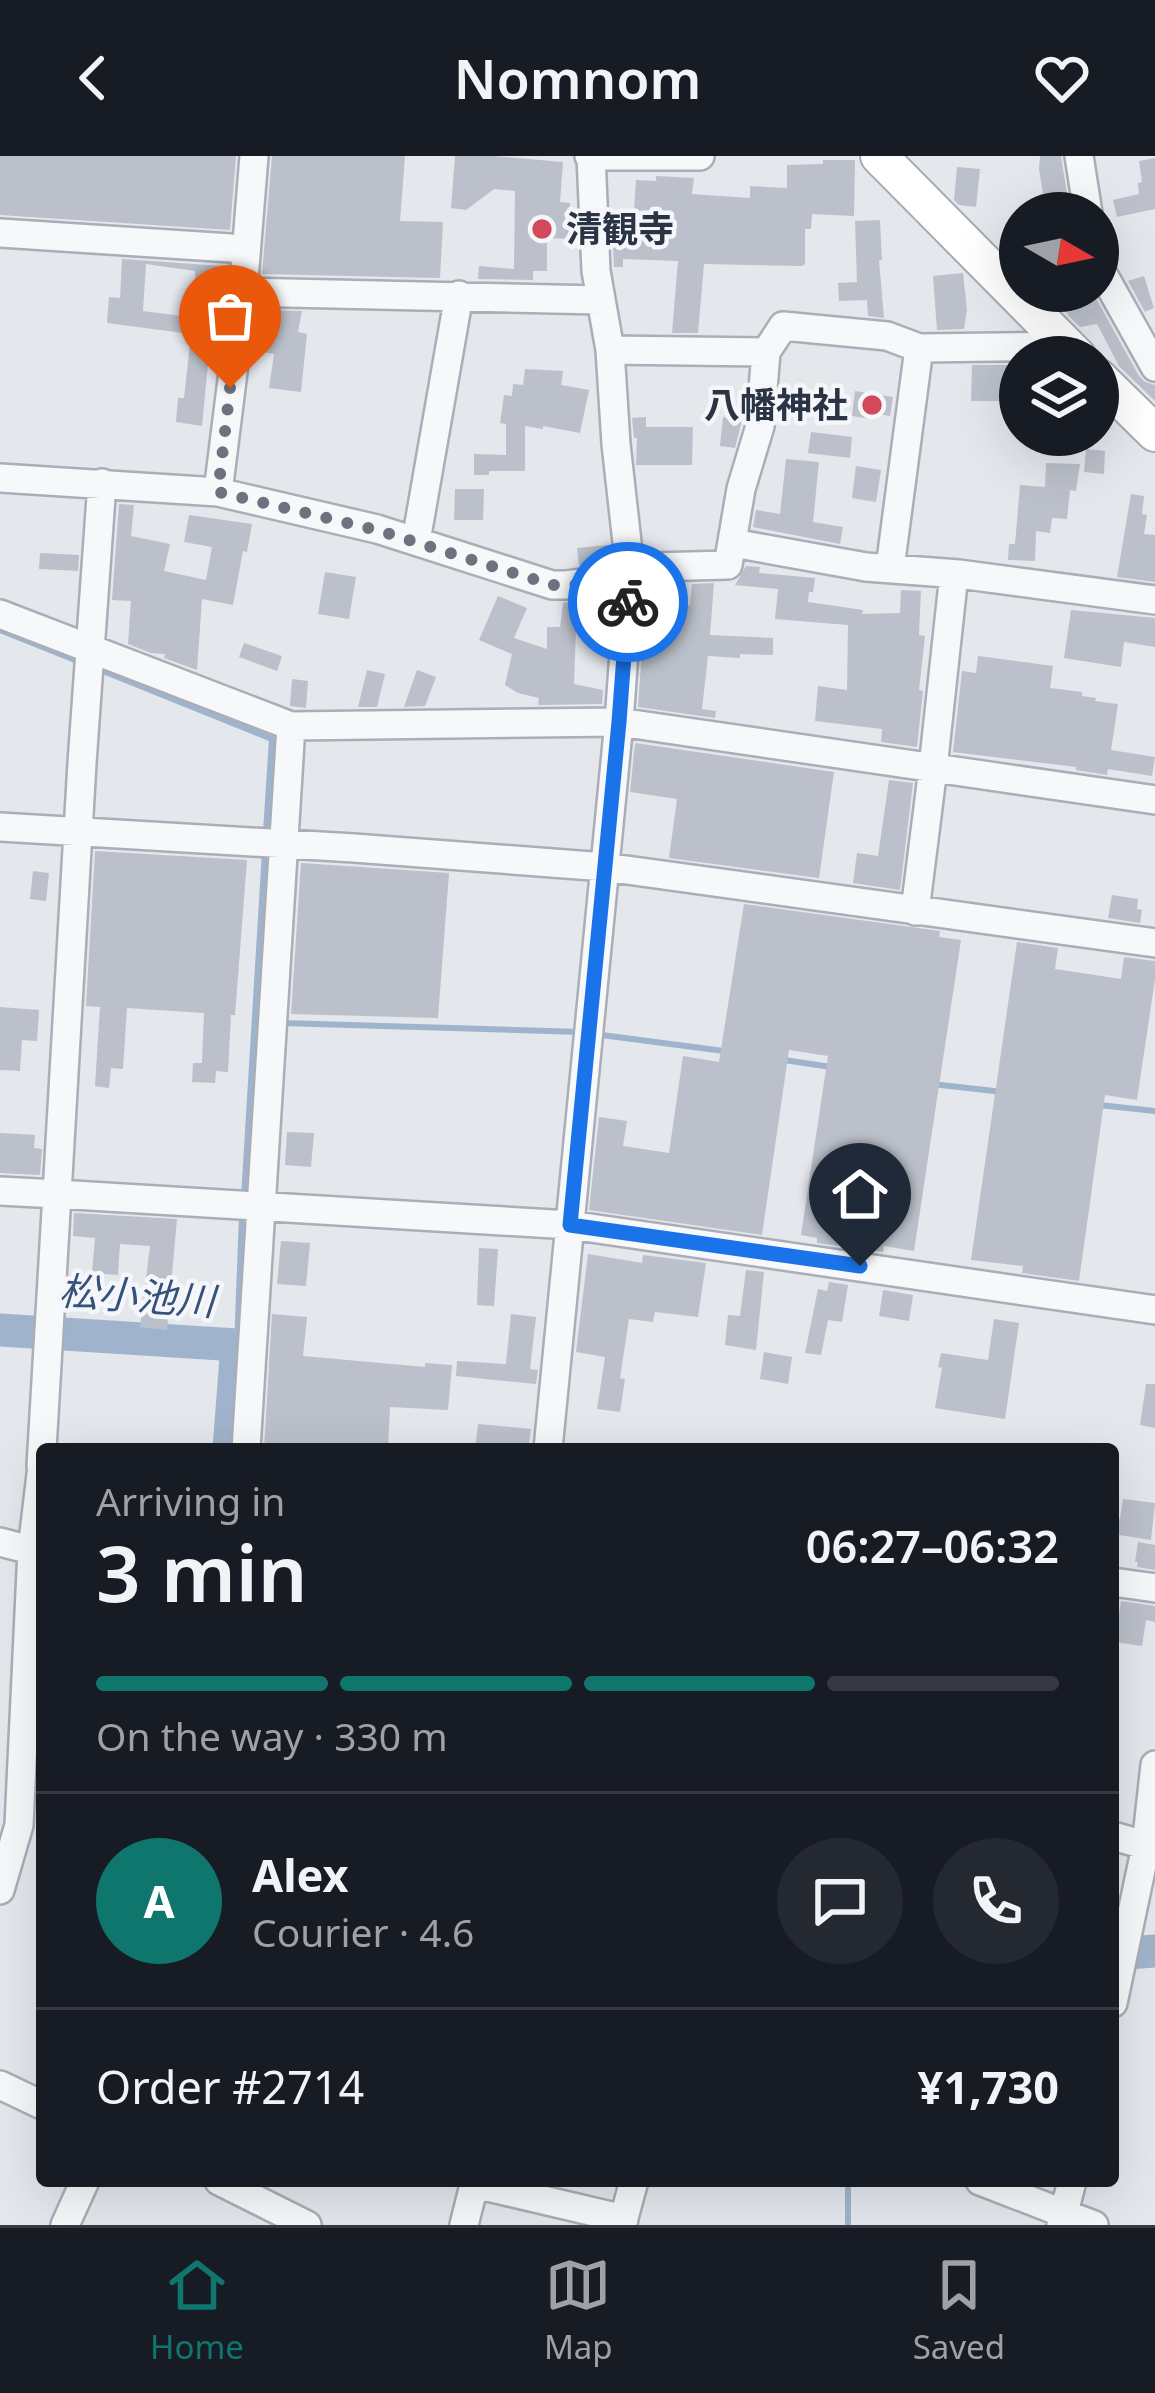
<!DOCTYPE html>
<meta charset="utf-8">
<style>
body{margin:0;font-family:"Noto Sans","Noto Sans JP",sans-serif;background:#242831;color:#f1f3f6;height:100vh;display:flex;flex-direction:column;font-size:45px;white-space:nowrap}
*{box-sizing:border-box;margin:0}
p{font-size:39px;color:#9ea1a6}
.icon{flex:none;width:66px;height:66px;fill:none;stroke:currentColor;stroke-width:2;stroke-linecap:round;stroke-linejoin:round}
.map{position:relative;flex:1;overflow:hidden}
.details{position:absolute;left:36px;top:1287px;width:1083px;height:744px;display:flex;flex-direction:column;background:#171b24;border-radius:12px;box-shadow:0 12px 48px #0002}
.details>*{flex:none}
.needle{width:78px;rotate:99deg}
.tools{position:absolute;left:999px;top:36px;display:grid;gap:24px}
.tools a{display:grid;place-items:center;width:120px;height:120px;border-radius:50%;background:#171b24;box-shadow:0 12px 48px #0002;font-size:60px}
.pin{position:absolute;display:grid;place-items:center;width:102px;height:102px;color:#fff;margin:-123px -51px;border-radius:50% 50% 50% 0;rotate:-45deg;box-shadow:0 0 12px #0007}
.pin .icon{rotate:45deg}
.courier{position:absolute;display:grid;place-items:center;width:120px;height:120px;margin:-60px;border:9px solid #1a73e8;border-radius:50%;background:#fff;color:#222;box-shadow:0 3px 15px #0007}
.headline em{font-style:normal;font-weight:600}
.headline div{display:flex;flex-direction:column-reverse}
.headline{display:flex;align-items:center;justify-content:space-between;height:204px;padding:0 60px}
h1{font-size:78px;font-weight:600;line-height:90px}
.bar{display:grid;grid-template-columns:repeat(4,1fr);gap:18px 12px;align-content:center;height:144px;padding:0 60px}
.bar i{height:15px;border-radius:9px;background:#363941}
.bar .selected{background:#0f766e}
.bar p{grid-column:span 4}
.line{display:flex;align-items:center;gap:30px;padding:0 60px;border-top:3px solid #363941}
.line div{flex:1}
.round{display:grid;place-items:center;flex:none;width:126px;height:126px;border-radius:63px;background:#242831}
header{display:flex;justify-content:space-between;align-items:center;height:156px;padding:0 60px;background:#171b24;font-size:54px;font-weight:600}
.dock{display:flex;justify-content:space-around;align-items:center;height:168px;border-top:3px solid #363941;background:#171b24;font-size:33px;color:#9ea1a6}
.dock a{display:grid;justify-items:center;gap:6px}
.dock .selected{color:#0f766e}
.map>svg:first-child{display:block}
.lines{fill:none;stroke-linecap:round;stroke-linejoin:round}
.stream{stroke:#9fb4cc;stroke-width:6}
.river{stroke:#9fb4cc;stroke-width:33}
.building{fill:#bbc0ca;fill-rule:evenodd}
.minor-casing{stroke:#a9aeb7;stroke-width:32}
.major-casing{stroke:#a3abb8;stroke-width:40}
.minor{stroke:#f7f8fa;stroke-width:27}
.major{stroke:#fff;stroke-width:36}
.done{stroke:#6c737f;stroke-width:12;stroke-dasharray:0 21.6}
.route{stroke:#1a73e8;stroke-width:15}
.poi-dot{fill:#d1495b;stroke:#f4f6f9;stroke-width:4.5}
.labels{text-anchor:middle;stroke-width:9;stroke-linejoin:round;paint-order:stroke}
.poi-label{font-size:36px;font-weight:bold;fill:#2b3445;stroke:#f4f6f9;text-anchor:start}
.water-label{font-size:39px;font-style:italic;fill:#34527a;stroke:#f4f6f9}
</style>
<header><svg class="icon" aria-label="back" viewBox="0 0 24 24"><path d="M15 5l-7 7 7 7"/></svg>Nomnom<svg class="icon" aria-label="heart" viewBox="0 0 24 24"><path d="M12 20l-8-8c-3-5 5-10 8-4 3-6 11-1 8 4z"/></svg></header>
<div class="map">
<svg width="1155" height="2069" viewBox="0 0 1155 2069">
<rect width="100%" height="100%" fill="#e4e7ec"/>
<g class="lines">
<!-- stream -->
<path class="stream" d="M0 474 80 506
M98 513 272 583 266 676
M282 867 581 876
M594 878 724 895
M784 904 831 911
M932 928 1003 936
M1099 949 1155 955
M244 1041 265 695
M237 1189 242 1060
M848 2025V2069"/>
<!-- river -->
<path class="river" d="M0 1174 237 1189 229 1293
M1113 1798 1155 1795"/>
</g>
<!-- building -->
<path class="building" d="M0 0H236L230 74 0 59Z
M272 0H405L400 65 443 66 440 122 262 118Z
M455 0H493L563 6 560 46 570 47V83L547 82V115H533V124L478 123 479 110 514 113 515 35 494 33 466 54 451 52Z
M1040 0H1061L1070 57H1046L1039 13Z
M1155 2V53L1117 61 1113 44 1139 38 1138 27 1142 26 1139 5Z
M823 4H855L854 60 812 58 811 73H805V108L802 110 704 108 698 177H672L678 105 623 103V111H614L613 88 632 87 636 24 656 25V20L694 22 692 38 750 42V30L787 32V9L823 8Z
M957 11 980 13 976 51 959 49 954 44Z
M880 64 882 104H879L884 162 868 160 867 144 839 145 838 127 857 126 855 65Z
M122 103 222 110V122H226L221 166 212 167 202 270 176 266 178 242H184L191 178 107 167 109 141 120 142ZM146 108 195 115 197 162 143 155Z
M963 117 967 154 964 173 937 174 933 120Z
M1144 120 1154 152 1145 156 1128 125Z
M1087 135H1092L1139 220 1145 226 1155 229V245L1119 210 1097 168 1080 171 1068 159 1067 156 1077 154 1074 137Z
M265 154 302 155 298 176 307 178 301 236 269 232 274 198 262 196 266 167H263Z
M972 209H1020V245H971Z
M525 213 563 215 561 229 589 234 580 277 543 270V273L525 270V315H489V319H474V298L506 299V268L500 267 504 239 512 240 513 228 523 229Z
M855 235 893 241 890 260 872 257 871 263 852 260Z
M646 261V271H693L692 309H636L637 282H634L632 262Z
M723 261 742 264 735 292 720 290Z
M811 276 852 281 850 302 808 297Z
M1086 293 1105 295 1104 318 1084 316Z
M786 303 819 306 813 366 843 371 840 388 753 371 756 354 780 358Z
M1046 307 1080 308 1076 335 1070 334 1067 363 1052 362 1050 377 1036 375 1035 405 1008 404 1009 388H1015L1020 329 1045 331Z
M856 310 881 314 876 346 852 342Z
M455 333H484L483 364H454Z
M1131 338 1144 340 1142 358 1147 359 1144 378 1155 379V426L1117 421Z
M119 348 134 349 131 380 170 388 164 415 206 424 212 391 184 386 189 359 252 368 247 396 243 395 233 449 202 443 197 514 164 502 165 498 151 497 128 488 131 445 112 444Z
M608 389 610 405 579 409 577 392Z
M40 397 79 399 78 415 39 413Z
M746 410 760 411 759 417 815 422 813 436H809L808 446 863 454 862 458 900 457 901 434 921 435 919 479 925 480 919 534 923 535 917 591 881 586 882 573 815 565 818 530 847 534 848 469 775 463 778 433 735 429Z
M325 416 356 421 349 463 318 458Z
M714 427 710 479 773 482V499L740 498V502L708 500 702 553 716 555 715 562 638 551 645 450 690 449 692 428Z
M498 440 527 452 514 482 547 493V471H560L563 447 586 444 582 473 576 471 574 528 603 534 602 548 538 549 539 542 518 537 505 529 512 498 479 484Z
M1071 454 1155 462V491L1124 486 1121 511 1064 502Z
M244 487 282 500 277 515 239 501Z
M978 500 1053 510 1050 532 1082 536V540L1096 542 1095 545 1118 548 1111 594 1155 601 1152 620 1108 613 1107 619 1076 614V611L953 596 962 515 976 517Z
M367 514 385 518 377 551H358Z
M417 514 436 521 425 550 404 551Z
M292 523 308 525 306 552 290 550Z
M635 587 834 616 819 722 669 702 677 643 630 636Z
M889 624 913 627 900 734 853 727 857 697 878 700Z
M95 695 247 704 235 859H231L228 916 216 915 215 927 192 926 193 907H202L204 857 127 852 123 913 111 912 109 932 95 930 100 851 86 850Z
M301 707 449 717 438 862 291 858Z
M33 715 49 717 46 745 30 743Z
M1112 739 1138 743 1137 753 1142 754 1140 767 1108 762Z
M744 748 940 775 939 781 961 784 914 1095 884 1090 883 1096 817 1087V1082L801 1079 828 900 789 894 762 1079 589 1054 599 961 627 965 623 990 669 997 683 900 719 906Z
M1017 786 1058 792 1055 813 1121 823 1124 801 1155 805V823L1137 944 1105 939 1079 1125 1022 1117 1023 1110 971 1104Z
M0 851 39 854 37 885 22 884 20 915 0 914Z
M287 976 314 977 311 1011 285 1009Z
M0 977 35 979 34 992 42 993 40 1019 0 1017Z
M74 1057 177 1063 167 1174 140 1171 150 1090 120 1088 118 1119 92 1117 95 1082 73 1080Z
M281 1085 310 1087 306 1130 277 1128Z
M479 1092 498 1093 494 1150 477 1149Z
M588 1098 642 1107 643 1099 706 1107 698 1161 655 1156 653 1166 629 1163 620 1222 625 1223 620 1256 597 1253 605 1201 576 1196Z
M746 1114 764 1116 756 1194 725 1189 728 1159 740 1160Z
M829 1126 848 1129 842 1166 828 1164 821 1199 805 1197 818 1133 827 1135Z
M883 1134 913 1139 909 1165 879 1160Z
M272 1158 307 1161 303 1200 425 1211V1207L452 1209 448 1254 390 1251 388 1293H264Z
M511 1158 536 1161 530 1213 538 1214 536 1228 456 1220 457 1205 506 1208Z
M994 1163 1019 1167 1005 1263 935 1252 942 1212 938 1211 941 1197 988 1204Z
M764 1196 792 1201 788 1228 760 1223Z
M1146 1228H1155V1272L1140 1269Z
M478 1268 531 1273 528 1293H475Z
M1123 1343 1155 1347 1151 1384 1113 1378 1114 1362 1120 1363Z
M1138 1386 1155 1389V1414L1137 1411 1138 1406H1135Z
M1121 1445 1155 1450V1466L1146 1464 1142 1490 1115 1486Z"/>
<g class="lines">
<!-- minor casing -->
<g class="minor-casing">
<path id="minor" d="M589 0H700
M591 0 596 115 610 194
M1079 0 1088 57
M0 77 246 93
M1098 109 1155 211
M243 136 600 144
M0 322 218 336 243 136 254 0
M218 336 377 373 552 429H566L618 422 630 413 653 411 728 409 741 333 760 270 766 196 783 170 887 180 919 192 1066 190
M416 385 459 139
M733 387 866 411 959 418 1155 444
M890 412 919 192
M0 458 291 570 619 566 1155 644
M0 671 354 692 605 711 1155 787
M915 755 933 612 954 418
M0 1035 57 1038 82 607 102 327
M246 1293 291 570
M548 1293 619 566 630 413 616 288 610 194 766 196
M41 1310 57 1038 570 1069 1155 1154
M0 1386 42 1397
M1113 1426 1155 1432
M1113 1680 1155 1692
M0 1734 19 1669 32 1394 42 1310
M1113 1847 1146 1690 1155 1609
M0 1929 42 1949
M219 2025 307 2069
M980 2025 1094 2069
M475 2028 624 2063
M65 2069 85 2025
M464 2069 475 2025
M622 2069 634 2025
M1061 2069 1072 2025"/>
</g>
<!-- major casing -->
<g class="major-casing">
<path id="major" d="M879 0 1078 201
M1098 221 1155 277"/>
</g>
<!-- minor -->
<use href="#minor" class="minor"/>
<!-- major -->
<use href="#major" class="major"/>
</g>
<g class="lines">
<!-- done -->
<path class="done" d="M230 232 218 336 377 374 552 429C577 430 610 427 631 413L628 446"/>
<!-- route -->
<path class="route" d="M628 446 619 566 570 1069 860 1110"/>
</g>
<!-- markers -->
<g class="poi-dot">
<circle cx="542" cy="73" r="12"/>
<circle cx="872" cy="249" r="12"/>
</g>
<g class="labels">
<!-- poi labels -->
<g class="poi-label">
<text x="566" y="86">清観寺</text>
<text x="848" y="262" text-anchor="end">八幡神社</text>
</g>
<!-- water labels -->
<g class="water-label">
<text transform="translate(137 1140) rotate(4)" y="14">松小池川</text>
</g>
</g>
</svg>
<div class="tools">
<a><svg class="needle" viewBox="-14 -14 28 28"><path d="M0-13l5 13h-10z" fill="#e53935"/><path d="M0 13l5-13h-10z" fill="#9ea1a6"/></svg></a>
<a><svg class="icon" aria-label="layers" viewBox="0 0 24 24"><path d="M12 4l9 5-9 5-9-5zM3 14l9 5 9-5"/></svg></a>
</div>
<div class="pin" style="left:230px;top:232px;background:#ea580c"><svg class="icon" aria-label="bag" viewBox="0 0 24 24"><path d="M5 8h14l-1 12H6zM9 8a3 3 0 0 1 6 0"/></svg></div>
<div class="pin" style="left:860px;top:1110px;background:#1f2937"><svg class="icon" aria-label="home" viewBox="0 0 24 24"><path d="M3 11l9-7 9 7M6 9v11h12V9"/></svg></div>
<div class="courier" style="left:628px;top:446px"><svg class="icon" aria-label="bike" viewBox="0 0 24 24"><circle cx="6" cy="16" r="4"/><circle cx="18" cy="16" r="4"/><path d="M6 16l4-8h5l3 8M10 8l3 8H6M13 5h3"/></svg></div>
<section class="details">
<div class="headline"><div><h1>3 min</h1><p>Arriving in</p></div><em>06:27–06:32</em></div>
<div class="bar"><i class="selected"></i><i class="selected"></i><i class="selected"></i><i></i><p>On the way · 330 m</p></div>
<div class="line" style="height:216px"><b class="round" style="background:#0f766e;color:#fff">A</b><div><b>Alex</b><p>Courier · 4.6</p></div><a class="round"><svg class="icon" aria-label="chat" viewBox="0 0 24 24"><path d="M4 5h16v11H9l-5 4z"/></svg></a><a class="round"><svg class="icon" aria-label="phone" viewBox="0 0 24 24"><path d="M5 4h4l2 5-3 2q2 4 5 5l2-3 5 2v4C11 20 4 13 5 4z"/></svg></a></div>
<div class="line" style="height:156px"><div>Order #2714</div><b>¥1,730</b></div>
</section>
</div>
<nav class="dock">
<a class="selected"><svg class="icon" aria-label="home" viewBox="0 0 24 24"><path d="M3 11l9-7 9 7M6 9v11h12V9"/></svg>Home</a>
<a><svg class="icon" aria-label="map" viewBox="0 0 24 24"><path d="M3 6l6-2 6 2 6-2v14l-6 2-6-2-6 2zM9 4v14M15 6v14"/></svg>Map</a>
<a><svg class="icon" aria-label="saved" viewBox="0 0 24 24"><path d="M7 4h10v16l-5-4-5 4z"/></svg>Saved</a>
</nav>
